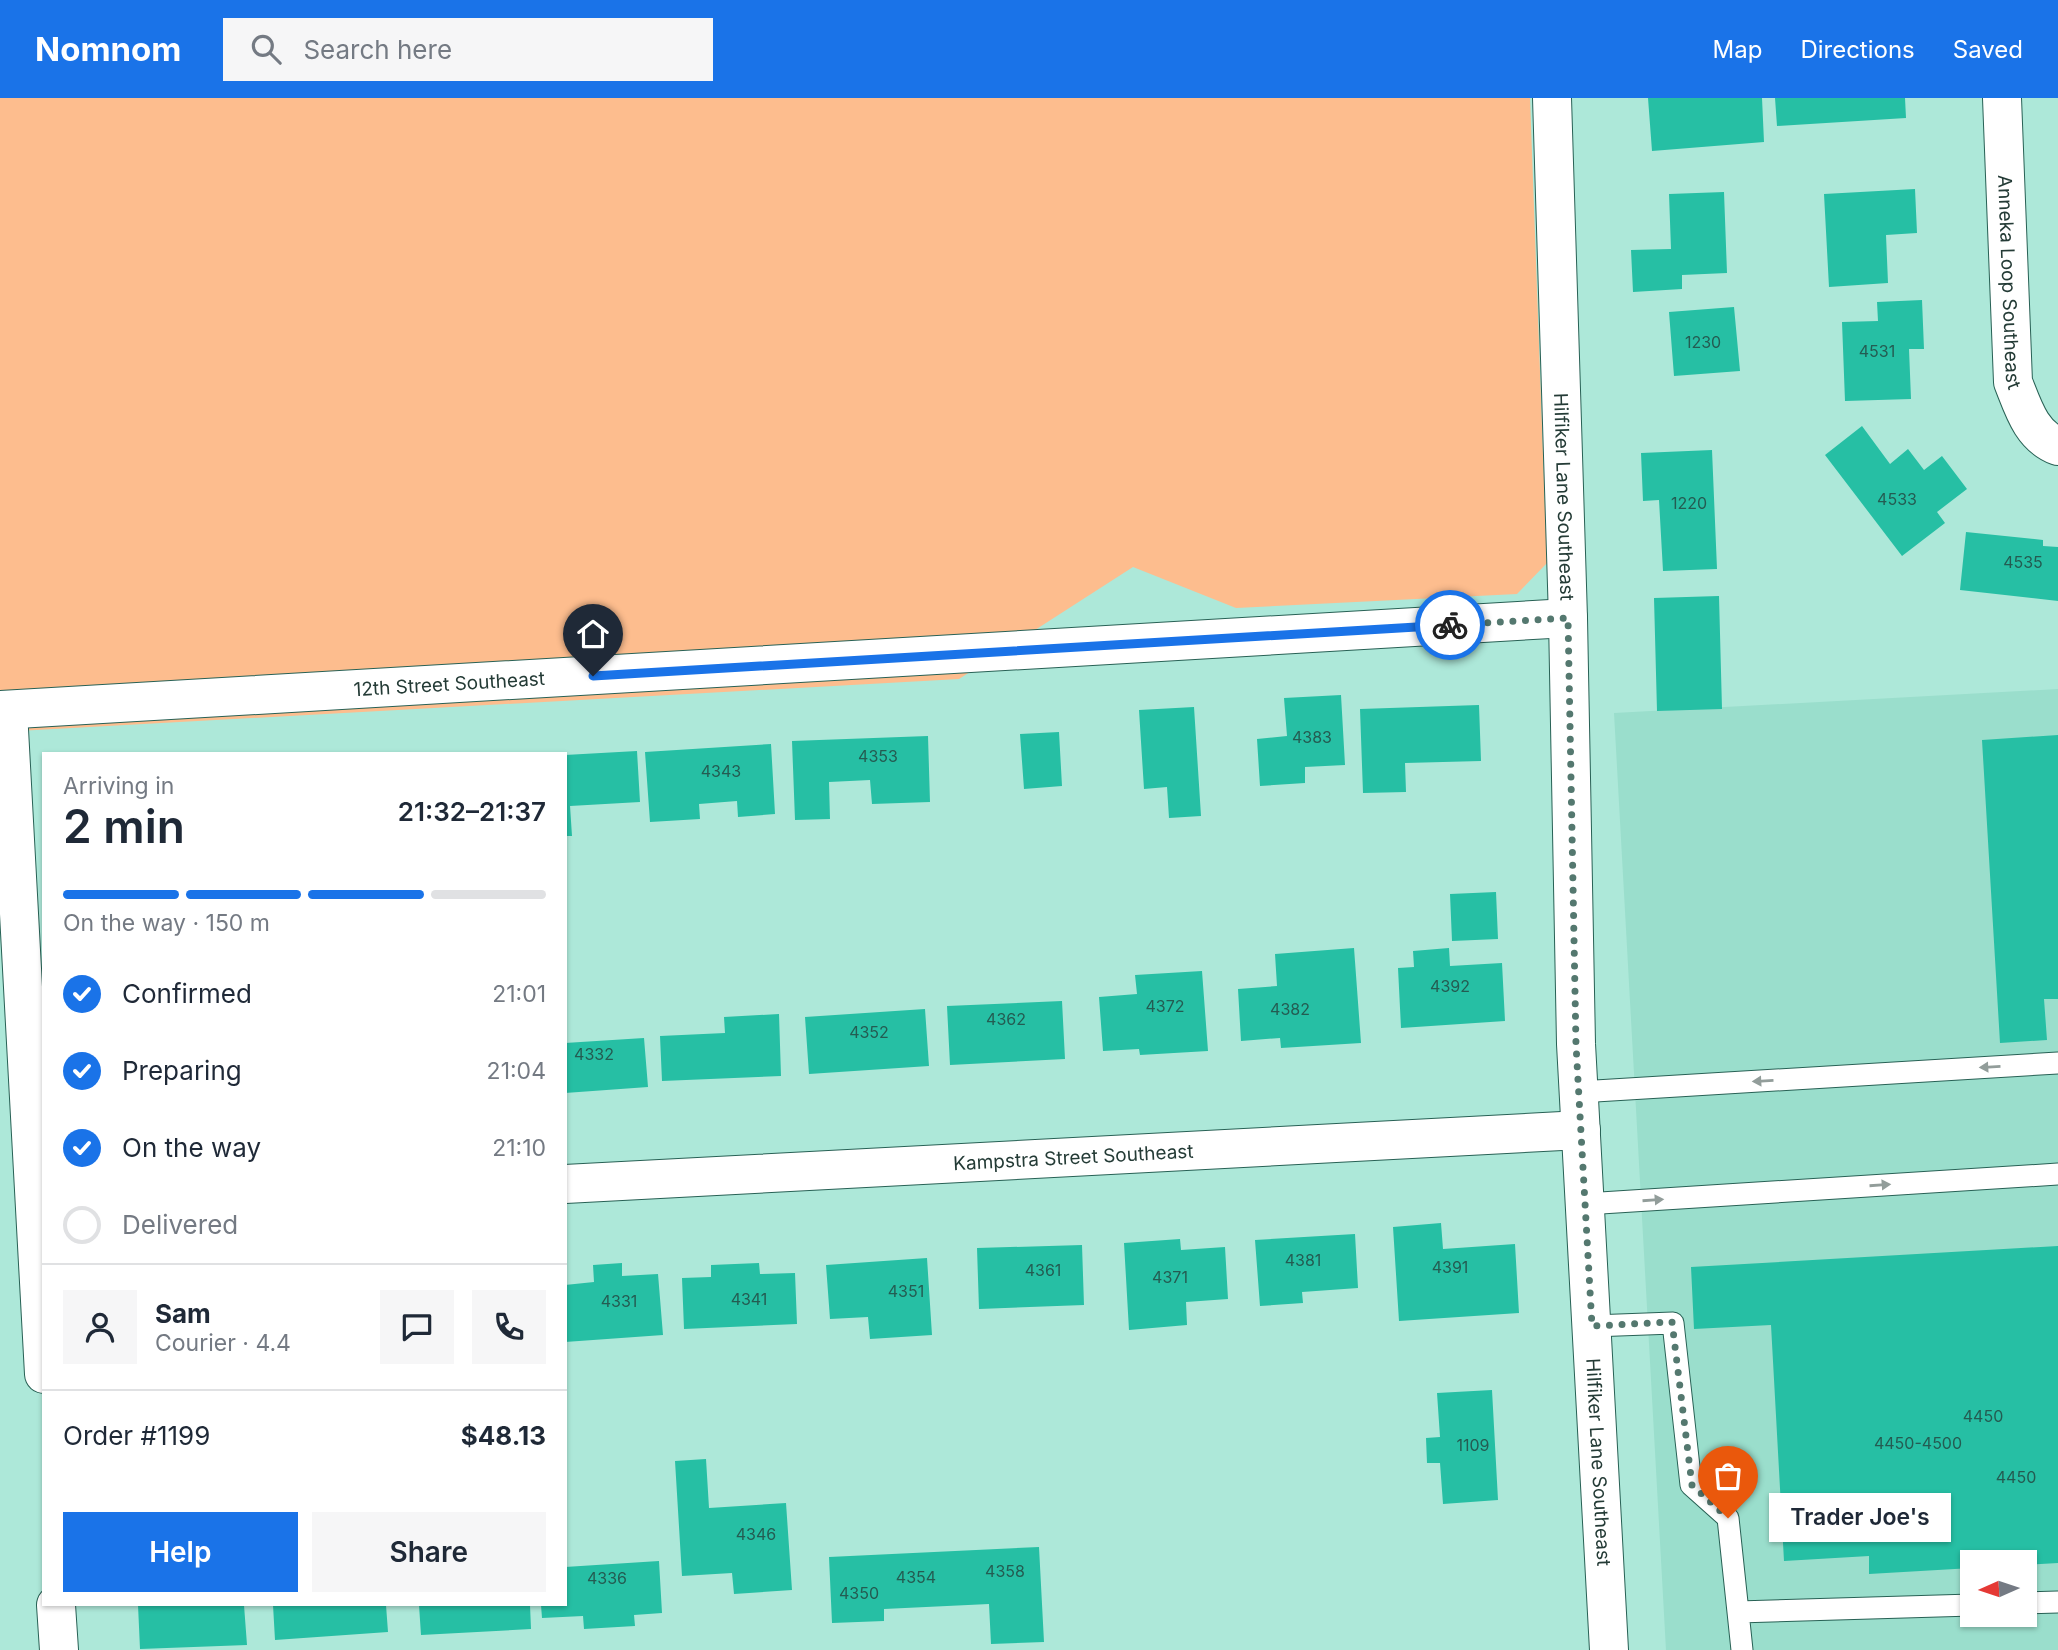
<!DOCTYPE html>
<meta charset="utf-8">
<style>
body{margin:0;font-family:Inter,sans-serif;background:#f6f6f7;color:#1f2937;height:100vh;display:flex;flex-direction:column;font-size:26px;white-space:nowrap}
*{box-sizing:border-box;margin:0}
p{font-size:23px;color:#747a83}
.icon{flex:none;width:38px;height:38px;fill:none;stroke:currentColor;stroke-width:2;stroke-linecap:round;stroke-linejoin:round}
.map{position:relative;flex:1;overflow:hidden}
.panel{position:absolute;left:42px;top:654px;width:525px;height:854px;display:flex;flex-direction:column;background:#fff;border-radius:0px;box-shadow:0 2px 5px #0004}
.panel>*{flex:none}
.needle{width:46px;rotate:267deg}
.fabs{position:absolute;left:1960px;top:1452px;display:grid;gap:14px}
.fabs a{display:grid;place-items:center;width:77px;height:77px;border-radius:0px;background:#fff;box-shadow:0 2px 5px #0004;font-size:35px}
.pin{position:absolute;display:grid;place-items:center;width:60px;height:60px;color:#fff;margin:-72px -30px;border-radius:50% 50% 50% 0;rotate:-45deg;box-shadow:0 0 7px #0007}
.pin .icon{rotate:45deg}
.courier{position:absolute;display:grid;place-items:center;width:70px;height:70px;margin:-35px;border:5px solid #1a73e8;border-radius:50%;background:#fff;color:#222;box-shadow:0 2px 9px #0007}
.bubble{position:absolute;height:49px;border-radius:0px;background:#fff;box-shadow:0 2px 5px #0004;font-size:23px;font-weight:600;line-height:49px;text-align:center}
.overview em{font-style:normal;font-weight:600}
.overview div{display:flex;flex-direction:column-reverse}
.overview{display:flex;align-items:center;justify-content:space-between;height:119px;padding:0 21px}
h1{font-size:46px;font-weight:600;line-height:52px}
.bar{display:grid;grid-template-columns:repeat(4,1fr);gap:10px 7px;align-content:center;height:84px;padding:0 21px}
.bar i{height:9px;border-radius:5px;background:#e0e1e3}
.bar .active{background:#1a73e8}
.bar p{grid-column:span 4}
.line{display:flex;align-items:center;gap:18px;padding:0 21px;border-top:2px solid #e0e1e3}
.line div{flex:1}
.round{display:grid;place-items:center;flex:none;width:74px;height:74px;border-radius:0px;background:#f6f6f7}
ol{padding:0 21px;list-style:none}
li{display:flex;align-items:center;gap:21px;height:77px}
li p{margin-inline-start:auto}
li .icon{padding:7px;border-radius:50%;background:#1a73e8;color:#fff;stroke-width:4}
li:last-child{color:#747a83}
li i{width:38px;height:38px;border:4px solid #e0e1e3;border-radius:50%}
.button{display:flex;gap:14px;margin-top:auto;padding:14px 21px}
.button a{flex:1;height:80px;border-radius:0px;background:#1a73e8;color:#fff;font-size:28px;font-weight:600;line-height:80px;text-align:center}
.button a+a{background:#f6f6f7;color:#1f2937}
header{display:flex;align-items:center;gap:42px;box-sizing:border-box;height:98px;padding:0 35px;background:#1a73e8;color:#fff}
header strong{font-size:33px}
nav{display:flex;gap:38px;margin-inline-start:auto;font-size:24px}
.search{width:490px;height:63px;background:#f6f6f7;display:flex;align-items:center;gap:18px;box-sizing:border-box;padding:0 24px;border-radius:0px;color:#747a83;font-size:26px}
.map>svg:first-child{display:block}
.built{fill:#9adecc;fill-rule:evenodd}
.green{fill:#fdbd8e}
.building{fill:#26bfa4}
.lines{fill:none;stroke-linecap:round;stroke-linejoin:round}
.lane-casing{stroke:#286155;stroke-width:23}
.street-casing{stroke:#286155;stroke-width:40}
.lane{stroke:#fff;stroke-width:21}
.street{stroke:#fff;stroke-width:38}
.oneway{fill:#929d9a}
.done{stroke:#54786f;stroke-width:7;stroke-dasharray:0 12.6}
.route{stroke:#1a73e8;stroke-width:9}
.labels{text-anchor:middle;stroke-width:7;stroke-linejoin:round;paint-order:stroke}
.number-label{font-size:16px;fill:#245c52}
.street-label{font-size:19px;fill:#243b36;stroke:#f2fefa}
</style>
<header>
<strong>Nomnom</strong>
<div class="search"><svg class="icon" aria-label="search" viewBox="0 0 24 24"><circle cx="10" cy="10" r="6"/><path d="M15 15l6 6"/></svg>Search here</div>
<nav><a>Map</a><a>Directions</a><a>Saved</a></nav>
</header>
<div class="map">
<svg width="2058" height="1552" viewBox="0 0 2058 1552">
<rect width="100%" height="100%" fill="#ade8d9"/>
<!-- built -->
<path class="built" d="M2058 591V1552H1666L1614 615ZM1972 1465H2025V1517H1972Z"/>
<!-- green -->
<path class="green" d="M0 0H1530L1547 465 1517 496 1236 510 1133 469 959 581 0 634Z"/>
<!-- building -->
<path class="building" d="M1648 0H1762L1764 44 1652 53Z
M1775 0H1905L1906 20 1777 28Z
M1915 91 1917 135 1886 137 1888 185 1829 189 1824 96Z
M1724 94 1727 175 1682 177V191L1633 194 1631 152 1671 151 1669 96Z
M1922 202 1924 251H1909L1911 301 1845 303 1842 224 1878 223 1877 204Z
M1734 209 1740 273 1674 278 1669 214Z
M1862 328 1890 366 1908 351 1924 372 1942 358 1967 391 1937 414 1945 425 1902 458 1825 357Z
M1712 352 1717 471 1663 473 1659 402 1643 403 1641 355Z
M1966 434 2043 442V448L2058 449V503L1960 492Z
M1719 498 1722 611 1657 613 1654 500Z
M1341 597 1345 667 1305 669V685L1260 688 1257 641 1287 638 1284 600Z
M1479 607 1481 663 1405 665 1406 694 1363 695 1360 611Z
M1194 609 1201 718 1169 720 1167 689 1144 691 1139 612Z
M1059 634 1062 688 1024 691 1020 636Z
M2058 637V901H2044L2047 942 2000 945 1982 642Z
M928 638 930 704 872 706 870 682 829 684 830 721 795 722 792 643Z
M771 646 775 716 738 719 737 703 699 706 700 721 650 724 645 654Z
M637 653 640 704 570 708 572 738H565V657Z
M1496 794 1498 841 1452 843 1450 796Z
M1354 850 1361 945 1281 950 1280 940 1241 943 1238 891 1277 888 1275 856Z
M1449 850 1450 868 1502 865 1505 923 1401 930 1398 870 1414 869 1413 853Z
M1202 873 1208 953 1140 957 1139 951 1103 953 1099 899 1137 896 1135 877Z
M1062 903 1065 961 950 967 947 908Z
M925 911 929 968 809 976 805 919Z
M779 916 781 978 662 983 660 938 725 935 724 919Z
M644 940 648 989 565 995V945Z
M1441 1125 1443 1151 1515 1146 1519 1215 1399 1223 1393 1129Z
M1355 1136 1358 1190 1302 1194 1303 1205 1260 1208 1255 1142Z
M1180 1141 1181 1152 1225 1149 1228 1201 1186 1204 1187 1227 1129 1232 1124 1145Z
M1082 1147 1084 1207 979 1211 977 1150Z
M2058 1148V1465L2025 1467V1465H1972V1470L1869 1476V1458L1784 1463 1771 1227 1694 1231 1691 1169Z
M927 1160 932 1237 870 1241 868 1219 830 1221 826 1167Z
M622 1165V1178L658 1176 663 1237 565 1244V1187L594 1184 593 1167Z
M759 1165 760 1176 795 1175 797 1226 684 1231 682 1180 711 1179V1167Z
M1492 1292 1498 1402 1443 1406 1440 1365H1427L1426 1340 1440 1339 1437 1295Z
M706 1361 709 1410 786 1405 792 1492 734 1496 732 1475 682 1478 675 1363Z
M1039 1449 1044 1544 991 1546 989 1506 884 1511V1523L832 1525 829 1459Z
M659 1463 662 1515 634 1517 635 1528 584 1531 583 1518 542 1520 541 1507H565V1469Z
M138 1507H244L247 1547 140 1551Z
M273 1507H386L388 1534 275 1542Z
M419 1507H530L531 1531 421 1537Z"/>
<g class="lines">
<!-- lane casing -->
<g class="lane-casing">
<path id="lane" d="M1579 994 2058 965
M1585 1106 2058 1076
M1592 1228 1673 1225 1691 1387 1728 1420 1738 1514 1972 1507
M2025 1505 2058 1504
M1738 1514 1742 1552"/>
</g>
<!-- street casing -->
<g class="street-casing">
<g id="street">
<path id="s1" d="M1552 0 1568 520 1576 946 1609 1552"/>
<path id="s2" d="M2002 0 2013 284C2023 309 2031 338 2058 348"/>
<path id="s3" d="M0 612 1568 520"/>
<path d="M8 613 44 1276"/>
<path id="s4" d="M565 1086 1581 1032"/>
<path d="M56 1507 59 1552"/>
</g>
</g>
<!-- lane -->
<use href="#lane" class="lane"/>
<!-- street -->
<use href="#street" class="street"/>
</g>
<!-- one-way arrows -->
<defs><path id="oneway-solid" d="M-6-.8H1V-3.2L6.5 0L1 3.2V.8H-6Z" transform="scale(1.75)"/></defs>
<g class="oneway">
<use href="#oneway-solid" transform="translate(1990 969) rotate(177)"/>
<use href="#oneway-solid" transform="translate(1763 983) rotate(177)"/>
<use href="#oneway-solid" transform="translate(1880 1087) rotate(-4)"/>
<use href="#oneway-solid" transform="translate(1653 1102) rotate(-4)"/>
</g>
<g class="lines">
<!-- done -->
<path class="done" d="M1450 527 1568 520 1576 947 1592 1228 1672 1224 1692 1387 1728 1420"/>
<!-- route -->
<path class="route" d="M593 578 1450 527"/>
</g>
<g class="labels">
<!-- number labels -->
<g class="number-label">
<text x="1703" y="250">1230</text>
<text x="1877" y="259">4531</text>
<text x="1897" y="407">4533</text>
<text x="1689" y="411">1220</text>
<text x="2023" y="470">4535</text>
<text x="1312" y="645">4383</text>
<text x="878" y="664">4353</text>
<text x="721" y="679">4343</text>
<text x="1450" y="894">4392</text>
<text x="1165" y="914">4372</text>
<text x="1290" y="917">4382</text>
<text x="1006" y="927">4362</text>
<text x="869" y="940">4352</text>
<text x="594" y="962">4332</text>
<text x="1303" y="1168">4381</text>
<text x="1450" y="1175">4391</text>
<text x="1043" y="1178">4361</text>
<text x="1170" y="1185">4371</text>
<text x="906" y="1199">4351</text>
<text x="749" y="1207">4341</text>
<text x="619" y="1209">4331</text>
<text x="1983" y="1324">4450</text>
<text x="1918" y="1351">4450-4500</text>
<text x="1473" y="1353">1109</text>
<text x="2016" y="1385">4450</text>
<text x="756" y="1442">4346</text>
<text x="1005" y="1479">4358</text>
<text x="916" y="1485">4354</text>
<text x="607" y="1486">4336</text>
<text x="859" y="1501">4350</text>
</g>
<!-- street labels -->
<g class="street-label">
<text dy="7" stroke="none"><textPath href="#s2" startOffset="184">Anneka Loop Southeast</textPath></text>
<text dy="7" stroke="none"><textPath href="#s1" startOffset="399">Hilfiker Lane Southeast</textPath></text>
<text dy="7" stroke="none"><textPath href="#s3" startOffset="450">12th Street Southeast</textPath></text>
<text dy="7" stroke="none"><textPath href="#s4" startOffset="509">Kampstra Street Southeast</textPath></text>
<text dy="7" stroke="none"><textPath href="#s1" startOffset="1365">Hilfiker Lane Southeast</textPath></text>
</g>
</g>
</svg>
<div class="fabs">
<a><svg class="needle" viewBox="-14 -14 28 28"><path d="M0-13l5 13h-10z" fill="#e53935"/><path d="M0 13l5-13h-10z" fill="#747a83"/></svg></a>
</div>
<div class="pin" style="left:1728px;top:1420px;background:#ea580c"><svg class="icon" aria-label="bag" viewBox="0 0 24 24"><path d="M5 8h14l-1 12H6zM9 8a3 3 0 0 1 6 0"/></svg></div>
<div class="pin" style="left:593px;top:578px;background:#1f2937"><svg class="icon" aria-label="home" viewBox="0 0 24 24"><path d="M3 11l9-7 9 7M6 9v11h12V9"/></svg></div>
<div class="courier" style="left:1450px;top:527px"><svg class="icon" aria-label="bike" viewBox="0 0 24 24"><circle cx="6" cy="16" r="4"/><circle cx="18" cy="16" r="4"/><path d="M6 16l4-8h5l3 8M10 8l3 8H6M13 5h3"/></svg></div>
<div class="bubble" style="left:1769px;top:1395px;width:182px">Trader Joe's</div>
<section class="panel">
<div class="overview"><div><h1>2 min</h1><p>Arriving in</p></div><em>21:32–21:37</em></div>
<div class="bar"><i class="active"></i><i class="active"></i><i class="active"></i><i></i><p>On the way · 150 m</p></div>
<ol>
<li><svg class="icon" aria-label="check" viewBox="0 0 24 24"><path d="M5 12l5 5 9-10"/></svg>Confirmed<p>21:01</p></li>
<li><svg class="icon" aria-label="check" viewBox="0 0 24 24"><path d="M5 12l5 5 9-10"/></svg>Preparing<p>21:04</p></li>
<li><svg class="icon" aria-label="check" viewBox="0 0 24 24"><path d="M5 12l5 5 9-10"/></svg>On the way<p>21:10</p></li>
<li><i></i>Delivered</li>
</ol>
<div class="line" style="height:126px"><a class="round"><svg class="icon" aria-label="person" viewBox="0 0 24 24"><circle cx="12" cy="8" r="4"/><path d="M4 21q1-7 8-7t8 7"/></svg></a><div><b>Sam</b><p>Courier · 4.4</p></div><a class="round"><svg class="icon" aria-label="chat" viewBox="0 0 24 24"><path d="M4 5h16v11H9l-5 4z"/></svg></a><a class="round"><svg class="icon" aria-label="phone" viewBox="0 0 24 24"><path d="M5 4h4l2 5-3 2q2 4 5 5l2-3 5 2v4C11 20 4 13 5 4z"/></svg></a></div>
<div class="line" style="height:91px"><div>Order #1199</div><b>$48.13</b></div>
<div class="button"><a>Help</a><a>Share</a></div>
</section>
</div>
